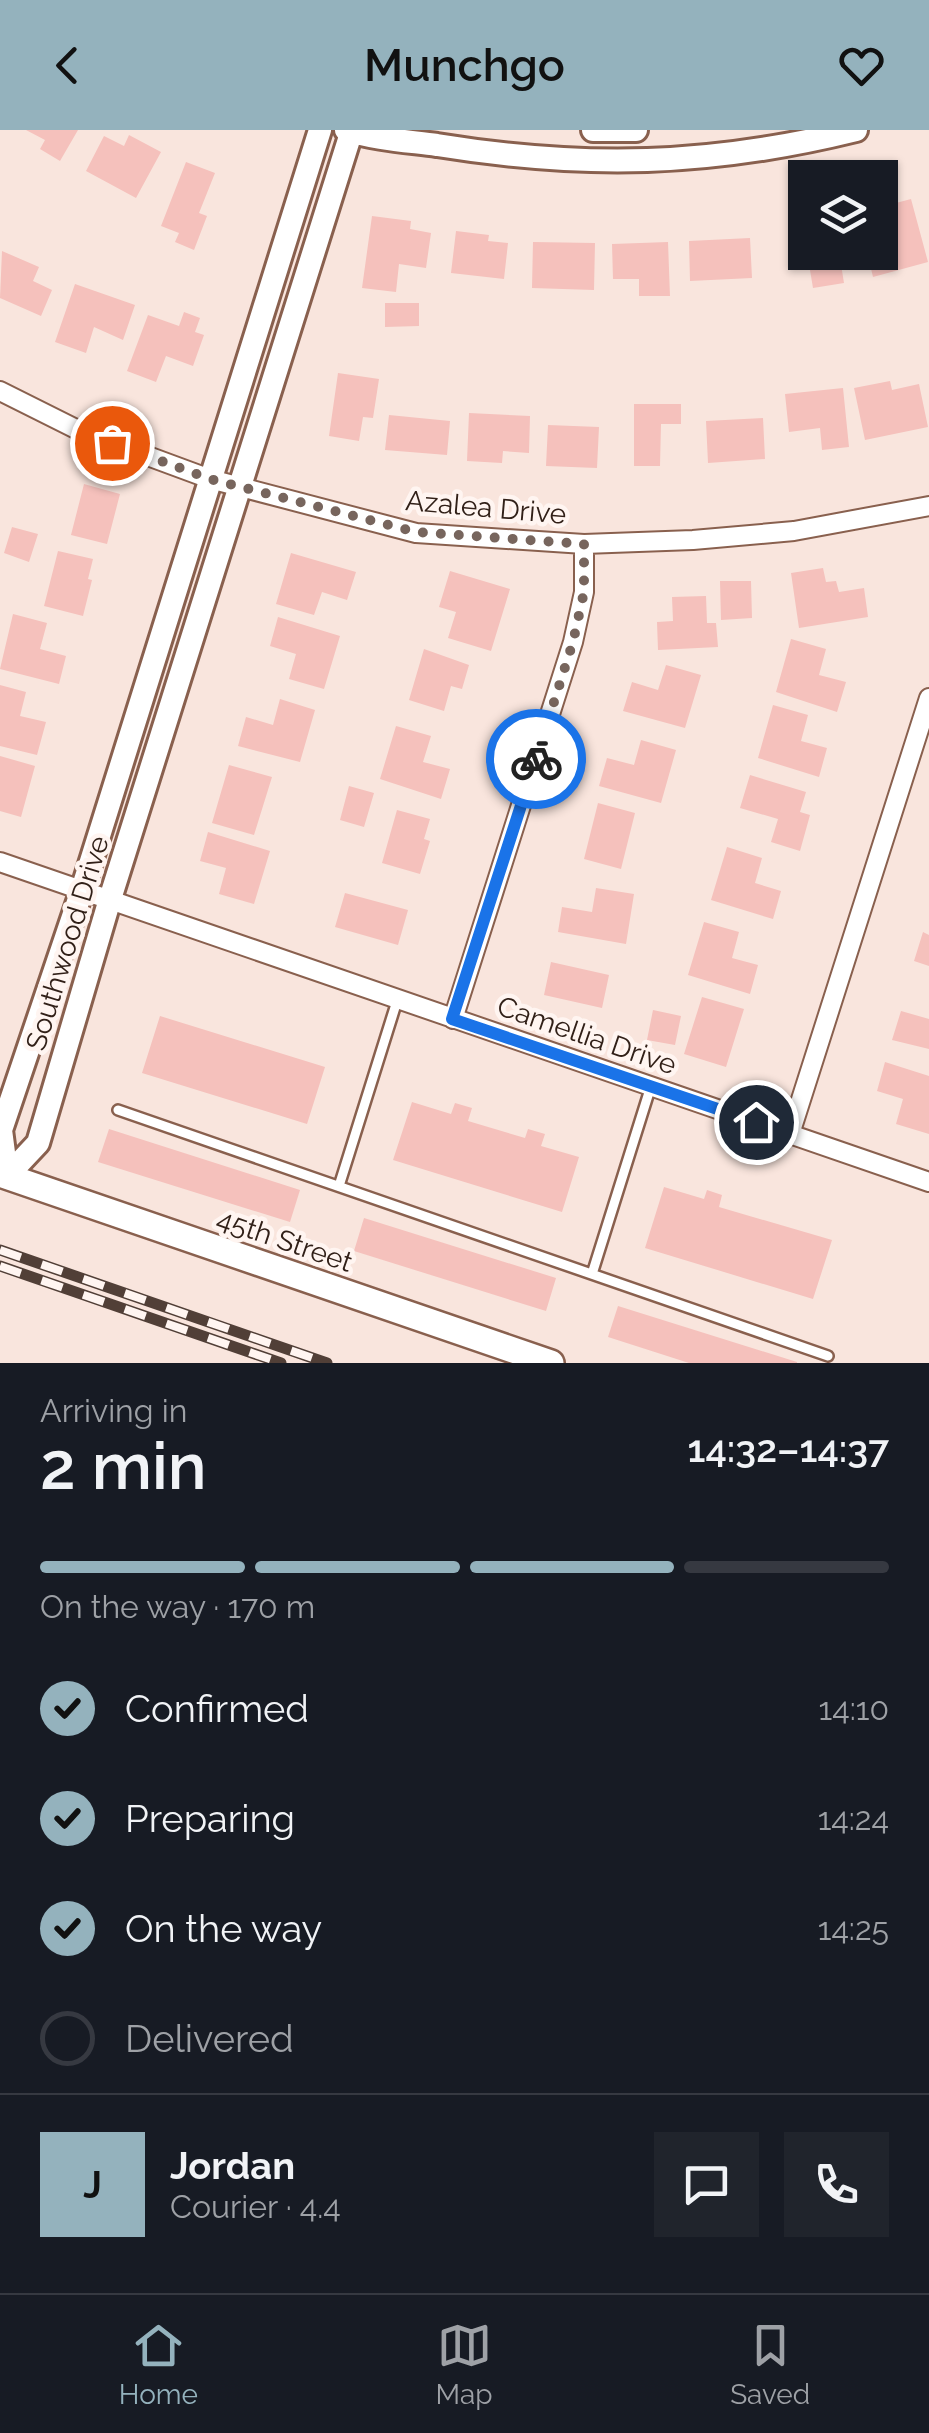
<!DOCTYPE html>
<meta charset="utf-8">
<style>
body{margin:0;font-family:Raleway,sans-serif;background:#20242c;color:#f1f3f6;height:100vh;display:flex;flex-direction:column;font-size:38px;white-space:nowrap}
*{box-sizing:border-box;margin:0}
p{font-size:32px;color:#9ea1a6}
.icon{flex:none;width:55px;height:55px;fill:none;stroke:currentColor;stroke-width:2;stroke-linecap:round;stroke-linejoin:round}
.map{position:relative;height:1233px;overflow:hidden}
.drawer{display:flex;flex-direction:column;background:#171b24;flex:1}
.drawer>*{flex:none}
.tools{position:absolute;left:788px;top:30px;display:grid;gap:20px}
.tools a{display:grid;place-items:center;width:110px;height:110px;border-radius:0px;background:#171b24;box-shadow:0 2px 8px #0004;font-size:50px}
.pin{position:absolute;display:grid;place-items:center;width:85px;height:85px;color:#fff;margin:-42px;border:5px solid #fff;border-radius:50%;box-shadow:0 2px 10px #0007}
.courier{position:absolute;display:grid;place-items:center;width:100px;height:100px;margin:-50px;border:8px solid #1a73e8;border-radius:50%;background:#fff;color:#222;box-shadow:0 2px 12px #0007}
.overview em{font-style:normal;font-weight:600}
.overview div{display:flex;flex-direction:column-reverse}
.overview{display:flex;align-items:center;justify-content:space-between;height:170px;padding:0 40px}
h1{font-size:65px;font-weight:600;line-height:75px}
.bar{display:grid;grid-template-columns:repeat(4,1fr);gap:15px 10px;align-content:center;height:120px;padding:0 40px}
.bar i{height:12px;border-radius:8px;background:#363941}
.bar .on{background:#94b2bd}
.bar p{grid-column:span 4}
.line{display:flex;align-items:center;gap:25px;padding:0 40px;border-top:2px solid #363941}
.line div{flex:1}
.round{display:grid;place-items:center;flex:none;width:105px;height:105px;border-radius:0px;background:#20242c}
ol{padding:0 40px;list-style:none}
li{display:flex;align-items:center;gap:30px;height:110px}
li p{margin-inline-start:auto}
li .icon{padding:10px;border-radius:50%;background:#94b2bd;color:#111;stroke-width:4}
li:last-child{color:#9ea1a6}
li i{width:55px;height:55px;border:5px solid #363941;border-radius:50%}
header{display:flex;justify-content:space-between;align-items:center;height:130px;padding:0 40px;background:#94b2bd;color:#111;font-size:45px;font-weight:600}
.dock{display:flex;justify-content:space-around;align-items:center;height:140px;border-top:2px solid #363941;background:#171b24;font-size:28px;color:#9ea1a6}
.dock a{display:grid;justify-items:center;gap:5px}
.dock .on{color:#94b2bd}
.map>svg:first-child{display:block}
.building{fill:#f5c1bc}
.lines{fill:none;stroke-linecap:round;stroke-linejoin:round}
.service-casing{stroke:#89604e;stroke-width:14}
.minor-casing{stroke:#89604e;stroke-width:22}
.tertiary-casing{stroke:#89604e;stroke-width:28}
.secondary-casing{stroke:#89604e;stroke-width:30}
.service{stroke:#fff;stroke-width:9}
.minor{stroke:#fff;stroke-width:18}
.tertiary{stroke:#fff;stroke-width:22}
.secondary{stroke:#fff;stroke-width:25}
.rail-casing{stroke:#513f37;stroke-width:11}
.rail{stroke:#fff5f1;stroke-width:8;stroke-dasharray:22;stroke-linecap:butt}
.done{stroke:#77655d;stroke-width:10;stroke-dasharray:0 18}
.route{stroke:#1a73e8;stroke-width:12}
.labels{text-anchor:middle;stroke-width:9;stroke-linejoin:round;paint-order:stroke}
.street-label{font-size:28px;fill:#312018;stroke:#fff5f1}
</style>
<header><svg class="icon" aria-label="back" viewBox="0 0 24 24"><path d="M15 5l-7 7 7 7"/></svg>Munchgo<svg class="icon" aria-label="heart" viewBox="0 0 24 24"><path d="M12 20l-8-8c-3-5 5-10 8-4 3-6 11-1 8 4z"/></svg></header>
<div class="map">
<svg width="929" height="1233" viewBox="0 0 929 1233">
<rect width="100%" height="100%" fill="#f9e5dd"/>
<!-- building -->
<path class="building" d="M26 0H78L60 31 40 19 45 10Z
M129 5 161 22 136 68 86 41 104 6 124 16Z
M186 32 215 43 199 83 207 86 194 120 175 112 179 103 161 96Z
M911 69 928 132 873 147 867 122H880V109L889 106 881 77Z
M372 86 411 91 410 99 431 103 426 138 399 134 396 162 362 158Z
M456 101 489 105 488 111 508 113 504 149 451 143Z
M750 108 752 148 690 151 689 111Z
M533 112 595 113 594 160 532 158Z
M668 112 670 166H639V149H613L612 114Z
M2 121 39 137 33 151 52 160 41 186 0 168Z
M807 122H839L844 153 813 158Z
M75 154 135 175 123 210 94 197 86 223 55 212Z
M385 173H419V196L385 197Z
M184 182 200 188 195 202 204 205 193 236 166 226 156 252 127 241 148 185 179 196Z
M338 243 379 249 373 288 363 287 359 311 329 306Z
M890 251 892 260 919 254 928 297 865 310 854 258Z
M843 258 849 317 822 320 820 298 789 302 785 264Z
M634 274H681V294H661L660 336H634Z
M469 283 530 286 529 323 503 321 502 333 467 331Z
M389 285 450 291 447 325 385 320Z
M763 288 765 329 708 333 706 291Z
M548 295 599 297 597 338 546 336Z
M84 354 120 364 107 414 71 405Z
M12 397 38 404 29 432 4 423Z
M58 421 93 429 88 449 92 450 83 486 44 476Z
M291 423 356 442 347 470 322 462 314 485 276 474Z
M823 438 826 452 836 451 839 462 864 458 868 487 799 498 791 443Z
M450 441 510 459 491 521 448 508 456 482 439 477Z
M720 451H751L752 488 721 490Z
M706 466 707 493H716L718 517 658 520 657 492 673 491 672 467Z
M13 484 47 493 40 519 66 526 59 554 0 539Z
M278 487 340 506 324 559 289 549 296 524 270 516Z
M791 509 826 519 819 545 846 552 837 582 776 562Z
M424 519 469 535 462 559 451 556 444 581 409 570Z
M666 535 701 545 685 598 623 581 632 552 658 560Z
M0 555 26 562 20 586 46 592 37 625 0 616Z
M280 569 315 580 300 632 238 616 246 587 273 595Z
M773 575 808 585 801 611 827 618 819 647 758 628Z
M396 596 431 606 423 632 450 639 441 669 380 649Z
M641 610 676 620 661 673 599 656 607 628 634 635Z
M0 626 35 636 21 687 0 681Z
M229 635 272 647 254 705 212 693Z
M750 645 806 662 800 682 810 685 800 721 771 712 778 689 740 678Z
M349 656 374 663 364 697 340 690Z
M598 673 635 683 621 739 584 729Z
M397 680 430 689 424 709 430 711 420 744 382 733Z
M208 702 270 721 254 774 219 764 226 738 200 731Z
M727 717 762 728 755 753 781 761 773 789 711 770Z
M596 758 634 764 626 814 558 802 562 777 592 782Z
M345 763 408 780 398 815 335 797Z
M704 792 739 802 732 828 758 835 750 864 688 845Z
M923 802 929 805V836L914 831Z
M551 832 609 845 602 878 544 865Z
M702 867 744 879 726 937 684 924Z
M653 880 681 886 675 915 647 910Z
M901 881 929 889V919L892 910Z
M160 886 325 937 307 994 142 943Z
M885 932 929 946V1004L896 994 903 969 877 961Z
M412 972 451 984 455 973 472 978 468 991 525 1008 528 999 545 1004 541 1016 579 1027 562 1082 393 1030Z
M109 999 300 1060 290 1092 98 1032Z
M664 1057 704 1069 707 1060 722 1065 719 1077 832 1110 813 1169 645 1118Z
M364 1088 556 1148 546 1181 354 1121Z
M618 1176 797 1232V1233H689L608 1207Z"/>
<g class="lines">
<!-- service casing -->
<g class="service-casing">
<path id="service" d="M118 980 828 1226
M339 1056 397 871
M592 1144 651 956"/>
</g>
<!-- minor casing -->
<g class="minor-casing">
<path id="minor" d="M0 261 80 301 210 349 416 403 584 414 693 410 794 401 929 376
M0 732 929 1052
M453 889 573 512 584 462V414
M790 1004 929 568"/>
</g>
<!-- tertiary casing -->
<g class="tertiary-casing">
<path id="tertiary" d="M346 0C375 9 407 11 437 15 585 39 710 36 856 0
M593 0H636
M7 1046 38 1013 110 769 352 0
M7 1046 1 1000 82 760 320 0"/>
</g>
<!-- secondary casing -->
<g class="secondary-casing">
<path id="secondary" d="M0 1044 551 1233"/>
</g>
<!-- service -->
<use href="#service" class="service"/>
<!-- minor -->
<use href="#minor" class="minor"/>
<!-- tertiary -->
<use href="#tertiary" class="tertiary"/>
<!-- secondary -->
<use href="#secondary" class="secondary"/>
<!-- rail casing -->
<g class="rail-casing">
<path id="rail" d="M0 1120 327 1233
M0 1136 281 1233"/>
</g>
<!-- rail -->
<use href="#rail" class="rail"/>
</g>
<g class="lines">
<!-- done -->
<path class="done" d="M112 313 210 349 416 402 584 414V462L573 512 536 629"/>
<!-- route -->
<path class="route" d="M536 629 452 889 756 992"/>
</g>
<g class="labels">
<!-- street labels -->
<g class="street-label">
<text transform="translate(486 377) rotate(5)" y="10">Azalea Drive</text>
<text transform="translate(67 813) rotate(-73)" y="10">Southwood Drive</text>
<text transform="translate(587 905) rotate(19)" y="10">Camellia Drive</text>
<text transform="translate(285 1110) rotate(19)" y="10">45th Street</text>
</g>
</g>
</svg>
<div class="tools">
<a><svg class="icon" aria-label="layers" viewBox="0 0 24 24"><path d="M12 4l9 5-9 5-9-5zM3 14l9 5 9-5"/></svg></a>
</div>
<div class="pin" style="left:112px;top:313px;background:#ea580c"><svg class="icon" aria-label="bag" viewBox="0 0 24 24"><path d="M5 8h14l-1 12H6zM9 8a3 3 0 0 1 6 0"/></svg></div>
<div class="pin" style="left:756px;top:992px;background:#1f2937"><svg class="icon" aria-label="home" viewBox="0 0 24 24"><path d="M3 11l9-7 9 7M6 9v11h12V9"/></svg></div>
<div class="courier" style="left:536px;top:629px"><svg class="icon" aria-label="bike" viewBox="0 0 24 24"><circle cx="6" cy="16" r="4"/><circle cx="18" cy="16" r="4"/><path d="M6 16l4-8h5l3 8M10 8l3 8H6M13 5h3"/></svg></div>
</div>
<section class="drawer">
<div class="overview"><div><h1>2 min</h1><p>Arriving in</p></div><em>14:32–14:37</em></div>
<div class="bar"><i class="on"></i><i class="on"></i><i class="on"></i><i></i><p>On the way · 170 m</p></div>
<ol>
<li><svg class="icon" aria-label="check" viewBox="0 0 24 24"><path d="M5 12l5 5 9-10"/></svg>Confirmed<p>14:10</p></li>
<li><svg class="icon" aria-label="check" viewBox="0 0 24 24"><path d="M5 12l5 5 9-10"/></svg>Preparing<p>14:24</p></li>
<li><svg class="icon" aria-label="check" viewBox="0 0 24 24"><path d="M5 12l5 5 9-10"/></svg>On the way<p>14:25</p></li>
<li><i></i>Delivered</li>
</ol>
<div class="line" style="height:180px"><b class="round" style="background:#94b2bd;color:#111">J</b><div><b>Jordan</b><p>Courier · 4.4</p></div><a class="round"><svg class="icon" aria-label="chat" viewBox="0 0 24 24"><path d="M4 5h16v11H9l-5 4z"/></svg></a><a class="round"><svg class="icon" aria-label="phone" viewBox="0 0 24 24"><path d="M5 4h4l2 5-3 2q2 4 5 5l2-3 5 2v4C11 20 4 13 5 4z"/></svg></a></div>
</section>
<nav class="dock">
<a class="on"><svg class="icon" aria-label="home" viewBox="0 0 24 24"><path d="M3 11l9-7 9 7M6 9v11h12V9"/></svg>Home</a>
<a><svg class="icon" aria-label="map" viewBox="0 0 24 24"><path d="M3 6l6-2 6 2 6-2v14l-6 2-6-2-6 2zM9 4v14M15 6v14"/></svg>Map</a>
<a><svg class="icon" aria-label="saved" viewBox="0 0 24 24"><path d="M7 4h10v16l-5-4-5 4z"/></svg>Saved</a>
</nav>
